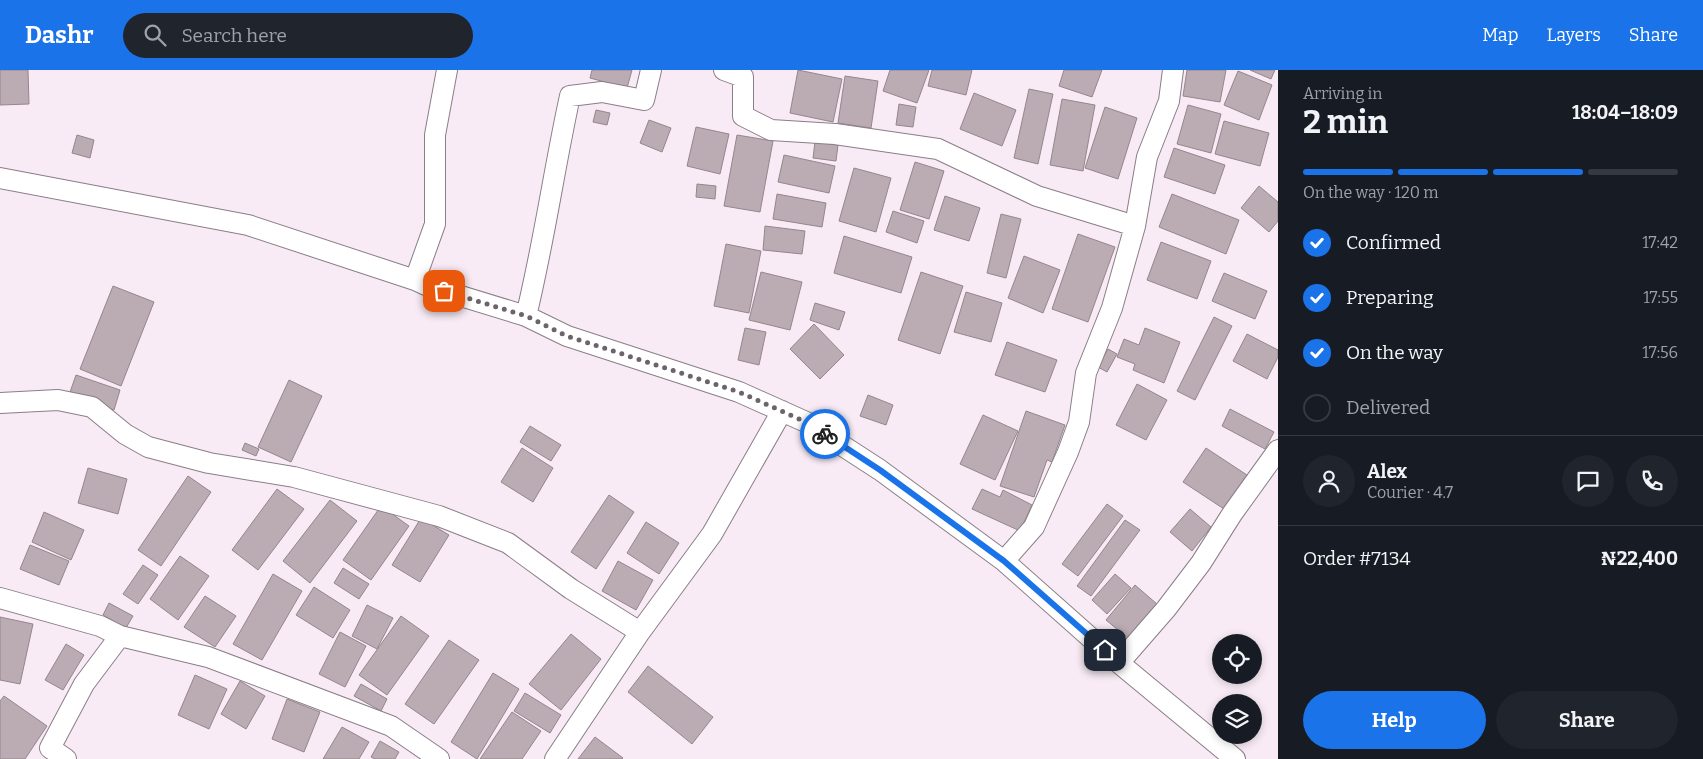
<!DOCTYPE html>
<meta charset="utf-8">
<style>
body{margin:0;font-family:Bitter,serif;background:#20242c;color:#f1f3f6;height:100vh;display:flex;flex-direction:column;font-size:19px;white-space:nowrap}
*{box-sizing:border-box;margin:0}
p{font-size:16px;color:#9ea1a6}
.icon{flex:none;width:28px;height:28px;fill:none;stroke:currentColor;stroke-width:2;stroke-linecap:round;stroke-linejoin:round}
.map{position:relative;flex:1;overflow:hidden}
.panel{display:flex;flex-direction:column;background:#171b24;width:425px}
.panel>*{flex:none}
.buttons{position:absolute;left:1212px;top:564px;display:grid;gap:10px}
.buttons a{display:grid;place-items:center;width:50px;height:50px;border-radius:50%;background:#171b24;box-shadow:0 2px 8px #0003;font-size:25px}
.pin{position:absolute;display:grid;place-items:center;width:42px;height:42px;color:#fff;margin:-21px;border-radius:10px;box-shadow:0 2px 8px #0006}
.courier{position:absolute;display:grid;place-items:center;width:50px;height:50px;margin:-25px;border:4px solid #1a73e8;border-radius:50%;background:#fff;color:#222;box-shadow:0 1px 6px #0007}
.head em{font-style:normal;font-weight:700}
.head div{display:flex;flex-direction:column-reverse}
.head{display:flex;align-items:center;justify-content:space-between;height:85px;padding:0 25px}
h1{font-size:32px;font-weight:700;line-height:38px}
.bar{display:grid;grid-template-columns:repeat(4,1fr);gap:8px 5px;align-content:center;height:60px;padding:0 25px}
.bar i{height:6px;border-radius:4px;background:#363941}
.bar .on{background:#1a73e8}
.bar p{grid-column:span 4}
.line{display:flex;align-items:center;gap:12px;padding:0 25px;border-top:1px solid #363941}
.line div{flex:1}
.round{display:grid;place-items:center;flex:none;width:52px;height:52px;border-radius:26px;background:#20242c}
ol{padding:0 25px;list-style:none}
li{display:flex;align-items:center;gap:15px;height:55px}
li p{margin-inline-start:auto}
li .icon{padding:5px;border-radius:50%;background:#1a73e8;color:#fff;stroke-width:4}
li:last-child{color:#9ea1a6}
li i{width:28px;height:28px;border:2px solid #363941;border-radius:50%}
.action{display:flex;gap:10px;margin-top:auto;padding:10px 25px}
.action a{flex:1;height:58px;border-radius:30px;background:#1a73e8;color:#fff;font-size:20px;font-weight:700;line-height:58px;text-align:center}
.action a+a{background:#20242c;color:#f1f3f6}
header{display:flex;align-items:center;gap:30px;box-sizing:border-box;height:70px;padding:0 25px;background:#1a73e8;color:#fff}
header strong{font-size:24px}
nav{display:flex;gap:28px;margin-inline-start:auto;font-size:18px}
.search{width:350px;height:45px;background:#20242c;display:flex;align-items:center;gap:12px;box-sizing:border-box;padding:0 18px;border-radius:28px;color:#9ea1a6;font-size:19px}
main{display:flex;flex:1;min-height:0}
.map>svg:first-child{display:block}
.building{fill:#bbabb2;stroke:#95868c}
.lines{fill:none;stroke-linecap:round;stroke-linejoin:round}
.street-casing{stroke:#8a7e87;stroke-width:22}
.street{stroke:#fff;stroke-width:20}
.done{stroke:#6c646b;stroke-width:5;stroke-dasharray:0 9}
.route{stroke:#1a73e8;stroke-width:6}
</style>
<header>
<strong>Dashr</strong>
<div class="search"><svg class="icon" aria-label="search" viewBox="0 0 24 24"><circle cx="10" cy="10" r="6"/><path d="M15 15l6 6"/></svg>Search here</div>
<nav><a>Map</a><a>Layers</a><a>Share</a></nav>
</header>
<main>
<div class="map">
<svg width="1278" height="689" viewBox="0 0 1278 689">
<rect width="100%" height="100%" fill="#f8ebf5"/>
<!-- building -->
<path class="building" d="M0 0H28L29 34 0 35Z
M592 0H632L627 18 590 8Z
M798 0 842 9 833 52 790 43Z
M890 0H929L917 33 883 21Z
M932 0H972L966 25 928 16Z
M1064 0H1102L1092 27 1059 16Z
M1187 0H1226L1220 32 1183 26Z
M1250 0H1275L1271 9Z
M1238 1 1272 15 1259 50 1224 35Z
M845 6 878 11 871 58 838 53Z
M1029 19 1053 24 1038 94 1014 88Z
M974 23 1016 40 1002 76 960 59Z
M1062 29 1095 35 1083 101 1050 95Z
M899 34 916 37 913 57 896 55Z
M1188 35 1221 44 1211 83 1177 74Z
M1105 37 1137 48 1118 109 1085 98Z
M596 40 610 43 607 55 593 52Z
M649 50 671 58 662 82 640 73Z
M1224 51 1269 63 1260 96 1215 84Z
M696 57 729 64 720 104 687 96Z
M77 65 94 70 90 88 72 83Z
M737 65 773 71 760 142 724 136Z
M815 72 838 75 836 91 813 88Z
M1174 78 1225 95 1215 124 1164 107Z
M784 85 835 96 829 123 778 112Z
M915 92 944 101 929 149 900 140Z
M854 98 891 108 876 162 839 151Z
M697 114 716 116 715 129 696 127Z
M1259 116 1278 132V151L1269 162 1241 138Z
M777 124 826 133 822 157 773 149Z
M1172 124 1239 150 1226 184 1159 157Z
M945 126 980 138 969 171 934 160Z
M893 141 924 151 917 173 886 162Z
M1001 144 1021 149 1006 208 987 203Z
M765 156 805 161 802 184 763 180Z
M1078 164 1115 177 1088 252 1052 239Z
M844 166 912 187 901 223 834 203Z
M1161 172 1211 191 1197 229 1147 210Z
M726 174 761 181 749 243 714 236Z
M1024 186 1060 200 1043 243 1008 228Z
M761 202 802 212 790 260 749 250Z
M921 202 963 216 940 284 898 270Z
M1224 203 1267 221 1255 249 1212 231Z
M113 216 154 232 121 316 80 299Z
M966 222 1002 233 991 272 954 262Z
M815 233 845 242 839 260 810 250Z
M1214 247 1232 256 1195 330 1177 321Z
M814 254 844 285 820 309 790 279Z
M745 258 766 262 759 295 738 290Z
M1145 258 1180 272 1164 313 1133 300 1135 294 1117 287 1124 269 1139 275Z
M1247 264 1278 280V287L1267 309 1233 291Z
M1007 272 1057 290 1045 322 995 305Z
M1108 279 1117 284 1107 302 1098 297Z
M76 305 120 320 114 340 69 325Z
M289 310 322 326 291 392 258 377Z
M1137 314 1167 330 1146 370 1116 355Z
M868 325 893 335 886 355 860 346Z
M1230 339 1274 362 1265 379 1222 356Z
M1026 341 1065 355 1052 392 1047 390 1034 427 1000 416Z
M983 345 1018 361 995 410 960 394Z
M530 356 561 375 551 391 520 372Z
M245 373 259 379 256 386 242 380Z
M522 378 553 398 533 432 501 412Z
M1206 378 1247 405 1224 439 1183 412Z
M88 398 127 409 118 444 78 433Z
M188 406 211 422 161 496 138 480Z
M277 419 304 439 258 500 232 480Z
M982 419 1000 427 1003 420 1032 435 1020 461 972 439Z
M609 425 634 442 596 499 571 482Z
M330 430 357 451 310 513 283 491Z
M1107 434 1123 446 1078 506 1062 494Z
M381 436 409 456 371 510 343 490Z
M1190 439 1211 457 1192 481 1170 462Z
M44 442 84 460 71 490 32 472Z
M421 448 449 465 420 512 392 495Z
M1125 450 1140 460 1091 526 1077 516Z
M646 452 679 473 659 504 627 483Z
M30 475 69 491 59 515 20 499Z
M180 486 209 506 178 550 150 529Z
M618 491 653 510 636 540 602 521Z
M143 495 158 505 138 534 123 524Z
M343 498 369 514 359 529 334 513Z
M273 504 302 521 262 590 233 574Z
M1115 504 1131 518 1107 544 1092 530Z
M1135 515 1157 534 1129 569 1106 550Z
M314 517 350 540 333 568 296 545Z
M205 526 236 546 215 577 184 557Z
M109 533 133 546 126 558 103 545Z
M367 535 393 548 377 579 352 566Z
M401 546 429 566 387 625 359 605Z
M0 547 33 554 20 614 0 610Z
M340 562 366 576 345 617 319 604Z
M571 564 601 589 561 640 529 614Z
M449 570 479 590 434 654 405 634Z
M66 574 84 585 63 620 45 610Z
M648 596 713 647 692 674 628 622Z
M493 603 519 619 477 689 451 672Z
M195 605 227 619 209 659 178 645Z
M240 611 265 626 246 659 221 644Z
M361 614 387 629 381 641 354 626Z
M525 623 561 645 550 663 514 641Z
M4 626 47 656 25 689H0V631Z
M287 629 320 642 304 682 272 669Z
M512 642 541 661 522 689H480Z
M342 657 369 672 359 689H323Z
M595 667 623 688 622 689H578Z
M380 671 399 682 395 689H375L371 687Z"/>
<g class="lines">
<!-- street casing -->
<g class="street-casing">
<path id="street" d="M724 0 743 7V46L771 60 835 64 938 79 1037 126 1135 156
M0 108 248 155 415 210 428 216 526 246 567 266 739 322 806 352 880 400 1004 491 1119 593 1235 689
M415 210 435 154V65L447 0
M526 246C544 173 554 99 570 26L602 22 644 30 651 0
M0 333 58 330 92 337 125 364 148 377 209 393 294 407 439 446 508 473 571 519 640 562
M1004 491 1034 457 1068 382 1079 352 1086 303 1112 238 1135 156 1147 87 1169 31 1173 0
M0 528 100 556 120 566 208 587 391 656 439 689
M1119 593 1166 539 1201 493 1232 444 1278 380
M66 689 50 678 84 614 120 566
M555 689 640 562 712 464 782 341"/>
</g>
<!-- street -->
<use href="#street" class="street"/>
</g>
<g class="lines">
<!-- done -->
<path class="done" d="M444 221 526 246 567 266 739 322 806 352 825 364"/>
<!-- route -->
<path class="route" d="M825 364 880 400 1004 491 1105 580"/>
</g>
</svg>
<div class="buttons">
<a><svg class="icon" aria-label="locate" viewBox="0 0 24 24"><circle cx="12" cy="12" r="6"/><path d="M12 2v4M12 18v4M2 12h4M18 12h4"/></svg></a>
<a><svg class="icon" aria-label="layers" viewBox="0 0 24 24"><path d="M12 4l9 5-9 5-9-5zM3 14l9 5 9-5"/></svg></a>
</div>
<div class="pin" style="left:444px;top:221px;background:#ea580c"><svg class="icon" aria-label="bag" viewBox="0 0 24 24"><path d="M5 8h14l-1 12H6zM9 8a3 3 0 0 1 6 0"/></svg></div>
<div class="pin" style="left:1105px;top:580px;background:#1f2937"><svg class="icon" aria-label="home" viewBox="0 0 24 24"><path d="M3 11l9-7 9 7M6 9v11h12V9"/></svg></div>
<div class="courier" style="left:825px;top:364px"><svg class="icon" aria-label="bike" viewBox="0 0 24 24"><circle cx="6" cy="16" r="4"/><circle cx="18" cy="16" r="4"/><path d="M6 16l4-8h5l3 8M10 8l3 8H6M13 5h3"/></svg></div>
</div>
<section class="panel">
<div class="head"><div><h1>2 min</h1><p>Arriving in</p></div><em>18:04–18:09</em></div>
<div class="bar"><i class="on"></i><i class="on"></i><i class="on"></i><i></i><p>On the way · 120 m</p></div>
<ol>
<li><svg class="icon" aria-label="check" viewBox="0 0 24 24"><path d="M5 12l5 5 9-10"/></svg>Confirmed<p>17:42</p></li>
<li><svg class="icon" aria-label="check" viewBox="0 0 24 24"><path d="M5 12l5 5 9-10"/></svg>Preparing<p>17:55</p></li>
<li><svg class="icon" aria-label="check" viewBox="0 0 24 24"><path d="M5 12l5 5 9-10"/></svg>On the way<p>17:56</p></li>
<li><i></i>Delivered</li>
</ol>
<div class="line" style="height:90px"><a class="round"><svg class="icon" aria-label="person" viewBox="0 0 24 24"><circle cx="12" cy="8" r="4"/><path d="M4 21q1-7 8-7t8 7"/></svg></a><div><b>Alex</b><p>Courier · 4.7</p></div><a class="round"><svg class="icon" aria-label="chat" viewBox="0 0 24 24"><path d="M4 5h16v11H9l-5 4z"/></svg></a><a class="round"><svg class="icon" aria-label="phone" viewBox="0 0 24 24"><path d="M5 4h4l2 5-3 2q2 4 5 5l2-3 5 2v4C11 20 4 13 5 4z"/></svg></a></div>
<div class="line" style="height:65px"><div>Order #7134</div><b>₦22,400</b></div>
<div class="action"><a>Help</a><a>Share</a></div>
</section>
</main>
